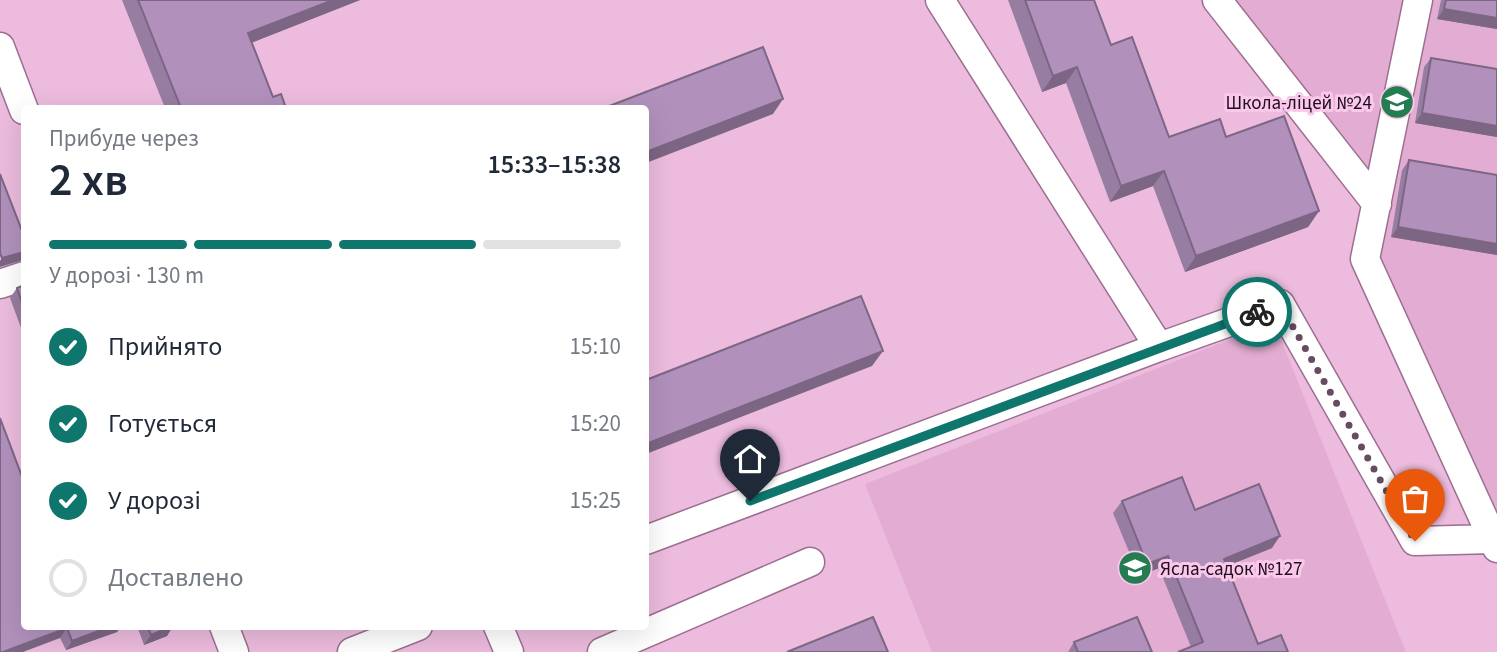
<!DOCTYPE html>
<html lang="uk">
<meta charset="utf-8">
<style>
body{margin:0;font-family:"Source Sans 3",sans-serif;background:#f6f6f7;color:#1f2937;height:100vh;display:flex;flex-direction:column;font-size:26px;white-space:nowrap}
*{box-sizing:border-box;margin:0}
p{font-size:23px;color:#747a83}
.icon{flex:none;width:38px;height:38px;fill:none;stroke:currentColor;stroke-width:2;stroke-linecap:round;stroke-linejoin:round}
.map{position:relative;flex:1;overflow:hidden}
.panel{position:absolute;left:21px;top:105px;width:628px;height:525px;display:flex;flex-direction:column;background:#fff;border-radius:7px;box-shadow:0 7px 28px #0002}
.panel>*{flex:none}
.pin{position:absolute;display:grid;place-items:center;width:60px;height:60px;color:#fff;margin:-72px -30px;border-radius:50% 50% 50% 0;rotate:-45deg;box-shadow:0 0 7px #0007}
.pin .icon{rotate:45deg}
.courier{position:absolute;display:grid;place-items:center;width:70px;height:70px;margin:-35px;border:5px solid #0f766e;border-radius:50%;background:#fff;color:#222;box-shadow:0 2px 9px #0007}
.headline em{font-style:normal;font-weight:600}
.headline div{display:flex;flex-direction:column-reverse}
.headline{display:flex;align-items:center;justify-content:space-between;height:119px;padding:0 28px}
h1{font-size:46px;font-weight:600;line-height:52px}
.bar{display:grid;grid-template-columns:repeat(4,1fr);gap:10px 7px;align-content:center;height:84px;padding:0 28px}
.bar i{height:9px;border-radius:5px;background:#e0e1e3}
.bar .active{background:#0f766e}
.bar p{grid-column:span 4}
ol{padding:0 28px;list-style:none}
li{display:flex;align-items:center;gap:21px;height:77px}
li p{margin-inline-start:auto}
li .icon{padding:7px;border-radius:50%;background:#0f766e;color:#fff;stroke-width:4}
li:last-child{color:#747a83}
li i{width:38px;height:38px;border:4px solid #e0e1e3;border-radius:50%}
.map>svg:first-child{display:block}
.built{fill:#e3add3}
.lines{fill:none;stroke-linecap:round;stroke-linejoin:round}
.minor-casing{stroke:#9c6f8f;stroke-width:31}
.minor{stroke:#fff;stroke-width:28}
.wall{fill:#987da2}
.shaded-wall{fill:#7c6684}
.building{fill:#b191bc;stroke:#7c6684;stroke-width:2}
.done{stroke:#674b60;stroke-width:7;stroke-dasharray:0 12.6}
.route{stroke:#0f766e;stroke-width:9}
.labels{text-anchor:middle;stroke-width:6;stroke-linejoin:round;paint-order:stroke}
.poi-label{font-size:19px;fill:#200f1c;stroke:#f9c8ea;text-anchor:end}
</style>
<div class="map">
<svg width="1497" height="652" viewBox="0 0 1497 652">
<rect width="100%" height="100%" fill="#ecbbdd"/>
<!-- built -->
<path class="built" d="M1217 0H1497V548L1365 259 1376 204Z
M1274 322 1406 652H932L865 484Z"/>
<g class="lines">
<!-- minor casing -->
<g class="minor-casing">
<path id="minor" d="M1217 0 1377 204
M1418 0 1365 259 1497 548
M0 47 24 110
M0 284 24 276
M1159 347 1280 304 1415 541 1493 539
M646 540 1159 347 940 0
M224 626 234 652
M498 626 509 652
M352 652 418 626
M602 652 810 562"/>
</g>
<!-- minor -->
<use href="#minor" class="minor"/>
</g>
<!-- wall -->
<path class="wall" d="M122 0H360L251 43 273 97 286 108H165Z
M1008 0H1094L1111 45 1169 137H1226L1319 211 1308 227 1185 272 1153 186 1110 202 1066 83 1042 92Z
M1441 0H1497V29L1437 19Z
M1431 58 1497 69V137L1415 123 1424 67Z
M1409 160 1497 175V255L1391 237 1402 170Z
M24 285V336L10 298 17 288Z
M1122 501 1195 510 1272 548 1227 566 1258 644 1191 647 1159 568 1139 576 1113 513Z
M24 626H121L117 632 66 650 60 638Z
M137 626H173L167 636 144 645Z
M1074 642 1152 652H1068Z"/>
<!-- shaded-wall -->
<path class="shaded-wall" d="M333 0H360L238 48 248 33Z
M1444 9 1497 18V29L1437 19Z
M1077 67 1066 83 1042 92 1053 76Z
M783 99 773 114 646 163V152Z
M1422 113 1497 126V137L1415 123Z
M1164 171 1153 186 1110 202 1121 186Z
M1319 211 1308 227 1185 272 1196 256Z
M1398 227 1497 244V255L1391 237Z
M24 252V258L23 260 0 267V261L2 258Z
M883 351 872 366 646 454V444Z
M1280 536 1272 548 1215 571 1224 559Z
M1168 556 1159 568 1139 576 1147 564Z
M112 626H121L117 632 66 650 72 641Z
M173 626 167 636 144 645 151 635Z
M67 628 60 638 23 652H3Z"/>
<!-- building -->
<path class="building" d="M138 0H333L248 33 273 97 281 94 286 108H181Z
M1025 0H1094L1111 45 1132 37 1169 137 1220 119 1226 137 1284 116 1319 211 1196 256 1164 171 1121 186 1077 67 1053 76Z
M1446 0H1497V18L1444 9Z
M763 47 783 99 646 152V108H604Z
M1431 58 1497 69V126L1422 113Z
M1409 160 1497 175V244L1398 227Z
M0 174 24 236V252L2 258 0 253Z
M24 285V309L17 288Z
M861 296 883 351 646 444V380Z
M0 418 24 482V626H112L72 641 67 628 3 652H0Z
M1182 477 1195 510 1259 484 1280 536 1224 559 1258 644 1281 635 1288 652H1178L1203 642 1168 556 1147 564 1122 501Z
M873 617 888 652H787Z
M1137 617 1152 652H1078L1074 642Z
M147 626H172L151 635Z"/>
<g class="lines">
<!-- done -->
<path class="done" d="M1257 312 1280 304 1415 541"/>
<!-- route -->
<path class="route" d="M750 501 1257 312"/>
</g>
<!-- icons -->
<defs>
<g id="school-disc" transform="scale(1.75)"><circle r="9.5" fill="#247c51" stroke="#f9c8ea"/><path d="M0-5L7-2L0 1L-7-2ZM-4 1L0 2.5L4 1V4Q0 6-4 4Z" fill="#fff"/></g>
</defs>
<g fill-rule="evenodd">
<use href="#school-disc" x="1397" y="102"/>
<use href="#school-disc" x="1135" y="568"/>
</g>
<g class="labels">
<!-- poi labels -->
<g class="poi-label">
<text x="1372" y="109">Школа-ліцей №24</text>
<text x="1160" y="575" text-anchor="start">Ясла-садок №127</text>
</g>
</g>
</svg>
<div class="pin" style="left:1415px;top:541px;background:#ea580c"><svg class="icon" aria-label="bag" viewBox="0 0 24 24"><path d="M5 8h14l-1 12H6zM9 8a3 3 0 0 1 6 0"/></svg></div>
<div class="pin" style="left:750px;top:501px;background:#1f2937"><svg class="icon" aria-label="home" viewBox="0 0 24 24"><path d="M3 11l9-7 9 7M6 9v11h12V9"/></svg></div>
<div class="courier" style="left:1257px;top:312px"><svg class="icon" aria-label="bike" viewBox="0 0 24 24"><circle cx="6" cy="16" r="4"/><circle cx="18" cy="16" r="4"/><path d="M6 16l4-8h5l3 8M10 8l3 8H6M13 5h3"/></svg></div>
<section class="panel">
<div class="headline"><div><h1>2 хв</h1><p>Прибуде через</p></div><em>15:33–15:38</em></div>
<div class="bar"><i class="active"></i><i class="active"></i><i class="active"></i><i></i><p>У дорозі · 130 m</p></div>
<ol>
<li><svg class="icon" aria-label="check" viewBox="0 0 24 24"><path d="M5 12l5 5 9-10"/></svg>Прийнято<p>15:10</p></li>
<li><svg class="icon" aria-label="check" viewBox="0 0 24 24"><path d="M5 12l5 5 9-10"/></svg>Готується<p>15:20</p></li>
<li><svg class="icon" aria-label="check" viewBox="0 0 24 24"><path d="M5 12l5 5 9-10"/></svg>У дорозі<p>15:25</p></li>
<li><i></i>Доставлено</li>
</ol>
</section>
</div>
